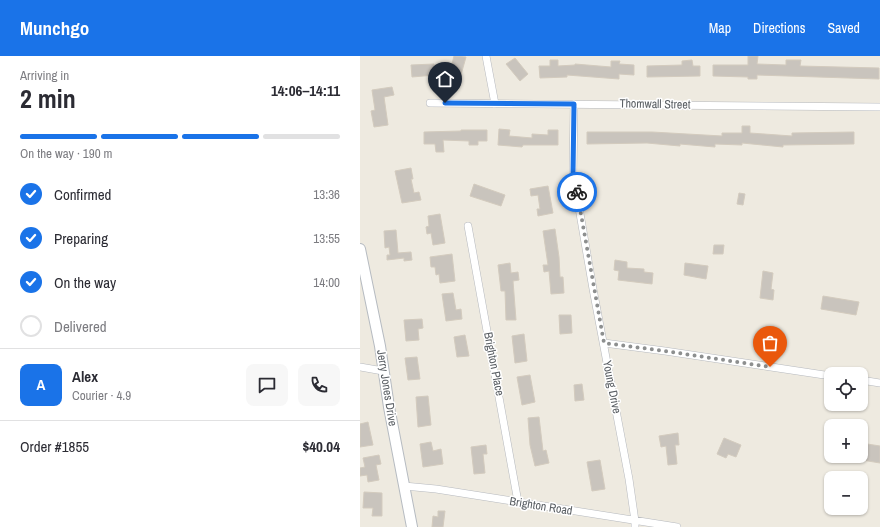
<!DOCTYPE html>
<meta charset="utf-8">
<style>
body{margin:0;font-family:"Archivo Narrow",sans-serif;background:#f7f7f7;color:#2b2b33;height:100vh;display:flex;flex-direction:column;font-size:15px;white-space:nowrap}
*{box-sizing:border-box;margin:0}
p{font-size:13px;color:#7c7c81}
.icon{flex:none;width:22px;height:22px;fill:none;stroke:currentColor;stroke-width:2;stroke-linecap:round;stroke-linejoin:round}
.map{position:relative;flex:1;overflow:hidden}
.side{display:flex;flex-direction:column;background:#fff;width:360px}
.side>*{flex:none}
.buttons{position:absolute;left:464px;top:311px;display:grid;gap:8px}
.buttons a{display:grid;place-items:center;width:44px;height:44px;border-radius:8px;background:#fff;box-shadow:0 1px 3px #0004;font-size:20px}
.pin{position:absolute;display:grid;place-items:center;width:34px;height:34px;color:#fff;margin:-41px -17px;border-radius:50% 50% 50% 0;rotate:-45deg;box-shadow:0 0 4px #0007}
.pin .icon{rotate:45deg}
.courier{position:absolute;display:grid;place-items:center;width:40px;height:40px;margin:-20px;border:3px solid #1a73e8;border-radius:50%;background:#fff;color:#222;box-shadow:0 1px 5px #0007}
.overview em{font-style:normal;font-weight:700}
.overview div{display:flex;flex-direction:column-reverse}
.overview{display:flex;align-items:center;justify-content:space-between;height:68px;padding:0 20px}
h1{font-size:26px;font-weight:700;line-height:30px}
.bar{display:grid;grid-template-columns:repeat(4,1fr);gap:6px 4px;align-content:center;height:48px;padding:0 20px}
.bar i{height:5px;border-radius:3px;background:#e1e1e2}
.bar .active{background:#1a73e8}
.bar p{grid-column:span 4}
.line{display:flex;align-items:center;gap:10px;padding:0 20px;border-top:1px solid #e1e1e2}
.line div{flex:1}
.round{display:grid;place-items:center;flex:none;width:42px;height:42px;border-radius:8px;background:#f7f7f7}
ol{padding:0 20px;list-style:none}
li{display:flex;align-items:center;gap:12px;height:44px}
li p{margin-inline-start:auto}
li .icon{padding:4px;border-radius:50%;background:#1a73e8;color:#fff;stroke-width:4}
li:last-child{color:#7c7c81}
li i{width:22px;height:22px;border:2px solid #e1e1e2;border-radius:50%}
header{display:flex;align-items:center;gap:24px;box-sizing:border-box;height:56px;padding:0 20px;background:#1a73e8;color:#fff}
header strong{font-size:19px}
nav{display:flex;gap:22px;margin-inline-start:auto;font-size:14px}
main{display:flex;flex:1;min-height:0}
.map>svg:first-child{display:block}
.building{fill:#c9c4bd;stroke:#d3cbbe}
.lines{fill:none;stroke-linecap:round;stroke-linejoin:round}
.minor-casing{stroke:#b6b9be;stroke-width:8}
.secondary-casing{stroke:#b6bbc1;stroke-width:12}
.minor{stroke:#fff;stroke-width:7}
.secondary{stroke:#fff;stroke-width:10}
.done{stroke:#8d8f8f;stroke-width:4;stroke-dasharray:0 7.2}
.route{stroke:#1a73e8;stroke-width:5}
.labels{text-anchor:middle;stroke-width:3;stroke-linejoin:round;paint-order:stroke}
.street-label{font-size:12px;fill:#595e63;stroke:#fff}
</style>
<header>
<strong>Munchgo</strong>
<nav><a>Map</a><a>Directions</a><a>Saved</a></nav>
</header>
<main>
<section class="side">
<div class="overview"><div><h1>2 min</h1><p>Arriving in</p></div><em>14:06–14:11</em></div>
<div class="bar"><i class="active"></i><i class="active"></i><i class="active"></i><i></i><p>On the way · 190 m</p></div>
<ol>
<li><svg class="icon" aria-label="check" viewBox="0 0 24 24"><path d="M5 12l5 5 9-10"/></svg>Confirmed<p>13:36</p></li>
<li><svg class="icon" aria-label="check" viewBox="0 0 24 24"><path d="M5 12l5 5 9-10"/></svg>Preparing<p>13:55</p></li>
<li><svg class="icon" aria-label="check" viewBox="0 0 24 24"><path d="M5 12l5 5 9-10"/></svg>On the way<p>14:00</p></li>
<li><i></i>Delivered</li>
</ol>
<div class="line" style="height:72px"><b class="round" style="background:#1a73e8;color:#fff">A</b><div><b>Alex</b><p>Courier · 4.9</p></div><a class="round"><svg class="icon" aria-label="chat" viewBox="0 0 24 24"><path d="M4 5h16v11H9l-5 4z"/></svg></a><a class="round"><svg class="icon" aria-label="phone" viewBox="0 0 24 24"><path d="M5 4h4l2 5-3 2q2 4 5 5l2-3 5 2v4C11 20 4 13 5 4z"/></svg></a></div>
<div class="line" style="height:52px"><div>Order #1855</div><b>$40.04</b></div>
</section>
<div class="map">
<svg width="520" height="471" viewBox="0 0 520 471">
<rect width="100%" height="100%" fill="#eeeae0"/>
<!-- building -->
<path class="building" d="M94 0 106 1 99 26 88 23Z
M388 0H398L397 8 426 9V4H441L440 10 519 12V23L397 19V23H388V21L353 20V9H388Z
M155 2 168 18 160 25 146 8Z
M190 4H198V10L215 9V8L251 11V5H260L259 8 274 9V19L259 18V23L207 19V21L180 22 179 10H190Z
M332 4 333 10H340V20L287 21V10L322 9V5Z
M74 8 75 19 52 21 51 9Z
M32 31 34 39 24 41 28 69 14 71 11 55 15 54 12 34Z
M382 70H390V77L432 80V77L494 76V88L423 89V91L382 87V89L355 88V91L320 88V90L287 87 227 88V76H292L362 80V77H382Z
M139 73 150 74 149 80 172 82V78L188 79V74H198V89H163L162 91 138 89Z
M101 74H127V85H118V89H109V85L83 84 84 96H76L75 88H64V76L101 75Z
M51 112 53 123H51L54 137 59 136 61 144 42 147 35 115Z
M114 128 145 139 141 150 110 140Z
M188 130 193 157 178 160 177 153H180L178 139 171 140 170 133Z
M379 137 385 138 383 149 377 148Z
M80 158 85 187 73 189 71 177 67 178 66 171 69 170 68 160Z
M195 173 199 201 200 221H203L204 237 191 238 189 215 184 216 183 209H188L183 175Z
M36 174 38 197 51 196 52 204 44 205V202L27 204V199H30L29 191 25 192 24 175Z
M354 189H364L363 198H353Z
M92 198 95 225 80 227 79 218 76 219 75 211H71L70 201Z
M255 204 267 206V212L284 213V216L293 217 292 228 258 224 259 215 254 214Z
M150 207 151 217 158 216 159 224 153 225 156 264H146L145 235H141L138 209Z
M325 207 348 210 346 223 324 219Z
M403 215 413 217 411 233 414 234 413 244 400 242Z
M93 237 96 254 101 253 102 263 86 265 82 238Z
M463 240 499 246 496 259 461 253Z
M199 259H211L212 277 200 278Z
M62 263 63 272 58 273 59 284 46 285 44 264Z
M164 278 167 305 155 307 152 280Z
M105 279 109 300 97 301 94 281Z
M57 301 60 323 48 324 45 302Z
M170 319 175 346 162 349 157 321Z
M222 328 224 344 215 345 214 329Z
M68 340 71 369 58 371 56 341Z
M179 361 183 395 186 394 189 407 175 410 170 389 168 362Z
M8 366 13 389 0 391V368Z
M318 377 319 389H315L317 408 308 409 306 390 301 391 299 380Z
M364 382 381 389 376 401 368 398 366 402 357 398Z
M71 386 73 395 81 393 83 408 63 411 60 388Z
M501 387 520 390V407L502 404Z
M126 389 127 398H123L125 417 114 418 111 391Z
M19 399 21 408 16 409 19 424 8 426 7 419 0 420V412L5 411 3 402Z
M240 404 245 433 232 435 227 406Z
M4 436 22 437V460H12L13 452H3Z
M78 455H85L83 471H72L73 460 78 461Z"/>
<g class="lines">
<!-- minor casing -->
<g class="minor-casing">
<path id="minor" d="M126 0 135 48
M70 47 520 51
M214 48 213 117 233 233 269 423 275 465V471
M108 170 158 446
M244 287 305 295 471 320
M0 311 23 315
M501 324 520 327
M44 430 76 433 317 471"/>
</g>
<!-- secondary casing -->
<g class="secondary-casing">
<path id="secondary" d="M0 193 20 290 29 351 52 471"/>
</g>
<!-- minor -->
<use href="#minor" class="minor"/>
<!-- secondary -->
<use href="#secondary" class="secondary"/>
</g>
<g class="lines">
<!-- done -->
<path class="done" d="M217 136 244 287 305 295 410 311"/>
<!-- route -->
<path class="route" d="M85 47 214 48 213 117 217 136"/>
</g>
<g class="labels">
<!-- street labels -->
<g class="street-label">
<text transform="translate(295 48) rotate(1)" y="4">Thomwall Street</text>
<text transform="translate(134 308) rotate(79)" y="4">Brighton Place</text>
<text transform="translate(252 331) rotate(79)" y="4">Young Drive</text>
<text transform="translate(27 332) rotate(81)" y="4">Jerry Jones Drive</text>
<text transform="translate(181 450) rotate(9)" y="4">Brighton Road</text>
</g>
</g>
</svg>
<div class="buttons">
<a><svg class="icon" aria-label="locate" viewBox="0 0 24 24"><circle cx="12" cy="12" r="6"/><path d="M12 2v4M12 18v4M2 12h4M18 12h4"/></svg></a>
<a>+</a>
<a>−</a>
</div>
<div class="pin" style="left:410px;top:311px;background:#ea580c"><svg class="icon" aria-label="bag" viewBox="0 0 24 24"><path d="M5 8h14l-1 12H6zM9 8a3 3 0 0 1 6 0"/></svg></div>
<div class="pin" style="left:85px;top:47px;background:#1f2937"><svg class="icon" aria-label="home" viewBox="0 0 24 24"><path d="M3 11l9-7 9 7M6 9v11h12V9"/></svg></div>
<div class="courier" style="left:217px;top:136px"><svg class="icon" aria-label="bike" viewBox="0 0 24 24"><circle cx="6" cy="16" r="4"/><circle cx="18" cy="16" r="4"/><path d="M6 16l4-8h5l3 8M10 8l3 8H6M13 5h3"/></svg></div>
</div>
</main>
